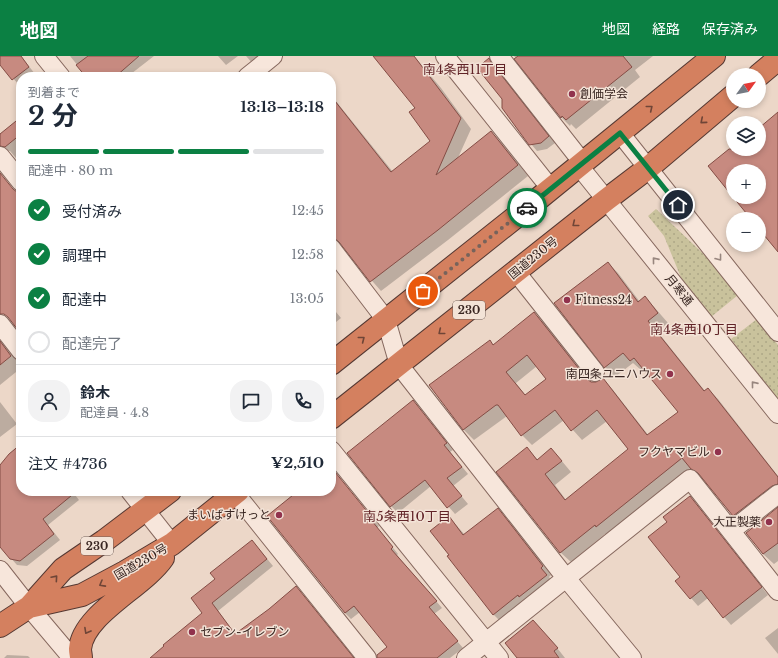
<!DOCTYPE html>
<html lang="ja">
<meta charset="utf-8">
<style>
body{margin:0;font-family:"Libre Baskerville","Noto Sans JP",serif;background:#f2f2f3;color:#1f2937;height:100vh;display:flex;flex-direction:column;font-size:15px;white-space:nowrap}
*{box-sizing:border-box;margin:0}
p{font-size:13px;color:#747a83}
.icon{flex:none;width:22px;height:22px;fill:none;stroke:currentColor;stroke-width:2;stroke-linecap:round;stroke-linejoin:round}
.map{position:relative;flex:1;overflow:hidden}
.panel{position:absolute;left:16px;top:16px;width:320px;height:424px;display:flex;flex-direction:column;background:#fff;border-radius:16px;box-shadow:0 2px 6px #0003}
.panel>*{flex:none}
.needle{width:26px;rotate:57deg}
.buttons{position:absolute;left:726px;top:12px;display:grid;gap:8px}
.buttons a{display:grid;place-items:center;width:40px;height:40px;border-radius:50%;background:#fff;box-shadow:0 2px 6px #0003;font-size:20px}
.pin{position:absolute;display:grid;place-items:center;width:34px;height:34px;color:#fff;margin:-17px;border:2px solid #fff;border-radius:50%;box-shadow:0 1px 4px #0007}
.courier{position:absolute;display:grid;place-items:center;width:40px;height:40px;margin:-20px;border:3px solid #0b8043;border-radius:50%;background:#fff;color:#222;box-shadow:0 1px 5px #0007}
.headline em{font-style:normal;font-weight:700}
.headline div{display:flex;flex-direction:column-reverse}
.headline{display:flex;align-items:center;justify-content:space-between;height:68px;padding:0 12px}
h1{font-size:26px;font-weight:700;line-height:30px}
.bar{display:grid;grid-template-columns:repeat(4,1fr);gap:6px 4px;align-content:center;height:48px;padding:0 12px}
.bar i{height:5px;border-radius:3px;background:#e0e1e3}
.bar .current{background:#0b8043}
.bar p{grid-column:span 4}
.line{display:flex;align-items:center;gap:10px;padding:0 12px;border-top:1px solid #e0e1e3}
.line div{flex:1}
.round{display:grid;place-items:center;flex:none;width:42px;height:42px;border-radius:16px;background:#f2f2f3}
ol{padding:0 12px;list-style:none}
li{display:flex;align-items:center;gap:12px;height:44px}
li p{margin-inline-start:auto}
li .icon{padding:4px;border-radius:50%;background:#0b8043;color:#fff;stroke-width:4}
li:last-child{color:#747a83}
li i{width:22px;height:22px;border:2px solid #e0e1e3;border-radius:50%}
header{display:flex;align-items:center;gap:24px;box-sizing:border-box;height:56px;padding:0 20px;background:#0b8043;color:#fff}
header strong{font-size:19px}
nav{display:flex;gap:22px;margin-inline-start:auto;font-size:14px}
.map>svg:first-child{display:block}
.grass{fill:url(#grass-dots)}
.shadow{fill:#0003;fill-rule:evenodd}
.building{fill:#c78a80;stroke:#844d45;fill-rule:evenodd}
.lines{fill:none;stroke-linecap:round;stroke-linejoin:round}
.minor-casing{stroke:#86685e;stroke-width:20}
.highway-casing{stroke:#553832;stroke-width:24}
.minor{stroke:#f7e6db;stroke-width:18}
.highway{stroke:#d4805f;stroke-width:22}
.oneway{stroke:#6f4537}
.oneway2{stroke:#98867e}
.done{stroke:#77635b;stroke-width:4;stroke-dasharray:0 7.2}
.route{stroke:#0b8043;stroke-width:5}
.poi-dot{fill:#91324d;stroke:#f3e3d7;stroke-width:1.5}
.labels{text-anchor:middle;stroke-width:3;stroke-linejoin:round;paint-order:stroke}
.shield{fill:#f3e3d7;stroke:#705e58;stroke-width:1}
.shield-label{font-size:11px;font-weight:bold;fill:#382521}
.poi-label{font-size:12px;fill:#382521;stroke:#f3e3d7;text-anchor:end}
.street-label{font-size:12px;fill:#382521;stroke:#f3e3d7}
.neighbourhood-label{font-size:13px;fill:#612327;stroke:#f3e3d7}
</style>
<header>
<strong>地図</strong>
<nav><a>地図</a><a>経路</a><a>保存済み</a></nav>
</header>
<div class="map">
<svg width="778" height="602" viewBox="0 0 778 602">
<defs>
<pattern id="grass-dots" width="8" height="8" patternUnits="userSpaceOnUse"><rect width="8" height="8" fill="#c9c29c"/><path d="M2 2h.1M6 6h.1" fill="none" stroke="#ada786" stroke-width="1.8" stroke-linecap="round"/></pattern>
</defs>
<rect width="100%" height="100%" fill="#ecd7c8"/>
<!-- grass -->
<path class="grass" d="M656 153 712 206 738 239 711 261 682 224 664 180 648 160Z
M757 263 778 289V344L731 283Z"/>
<!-- shadow -->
<path class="shadow" d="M0 0H21L35 18 31 21H21V29L20 30 0 8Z
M70 0H154L127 21H87Z
M218 0H238L226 9Z
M246 0H266L254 9Z
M375 0H414L441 32 471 73 457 104 491 76 502 87 528 120 448 184 381 235 331 178V39L393 116 432 85 416 52Z
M514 0H653L635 14 640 21 576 73 571 68 570 70 561 61Z
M489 4 495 10 497 14 555 87 547 93 537 95 509 62 510 61Z
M21 62V108L10 95H4L0 96V79Z
M608 207 618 217 640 246 645 241 655 252 668 267 657 275 705 335 708 333 718 343 778 420V443L744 470 733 460 706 425 702 423 692 413 607 480 605 478 571 506 560 496 527 392 538 404H561L571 416 555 429 566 444 629 394 607 365 582 384 564 364 532 389 522 379 507 360 474 384 464 374 431 330 490 285 494 290 534 257 544 267 591 327H596L603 324 613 334 649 380 679 356 644 312 641 314 633 307 615 321 605 311ZM537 310 547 323 526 340 516 327Z
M331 250 341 262 331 270Z
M0 282 21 310V312L0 329Z
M0 346 17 368 0 381Z
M413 346 453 394 450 396 468 418 453 430 468 448 455 458 431 430 398 457 391 450Z
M21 390V435H72L79 444 48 469 60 484 27 510 17 509 0 490V409Z
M331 413 379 470 377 472 398 498 397 499 442 552 434 558 463 592 450 602H388L389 591 360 556 351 563 345 557 268 460 299 435H331Z
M690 441 697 449 768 539 731 569 708 542 698 550 676 525 681 521 668 466Z
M498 453 506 462 551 519 549 521 555 529 502 567 493 558 450 499 449 461 465 479Z
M778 453V505L774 508 763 498 747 477Z
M259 493 273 510 218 555 236 579 269 554 296 531 354 602H151L204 557 192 542Z
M778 572V598L765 582Z
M554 588 565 602H519Z
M7 599 28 600 30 602H4Z"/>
<!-- building -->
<path class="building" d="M0 0H21L29 11 12 24 0 9Z
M88 0H139L115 21H86L76 9Z
M373 0H414L461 62 436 119 491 75 518 109 438 174 370 226 339 186 331 180V40L391 116 430 85 409 56 415 52Z
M518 0H623L632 11 566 64 562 60 561 62 514 3Z
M489 2 491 6 549 80 541 87 529 89 502 52V43L477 12Z
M778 56V196L759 173V163H751L733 141H759V115H733V141L708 110 729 93H759V72Z
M21 61V78L5 91 0 90V78Z
M0 117 13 133 21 139V278L8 261 4 258H0Z
M608 206 638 246 645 240 658 257 648 265 704 335 708 332 778 421V428L772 430 733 460 698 417 691 413 682 402 596 471 595 469 560 497 496 416 527 391 537 404 551 392 562 405 545 418 565 444 628 393 597 354 571 375 555 354 521 380 498 349H496L463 374 429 329 490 284 493 289 534 256 587 323 591 326H596L603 322 647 379 678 356 634 302 630 305 623 297 604 312 554 247ZM527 299 546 323 525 339 506 316Z
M0 285 11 300 0 309Z
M413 344 447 387 444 389 462 411 447 422 462 440 447 452 425 424 390 451 347 397Z
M21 388V435H77L43 463 54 478 20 505 10 503 0 491V409L9 398Z
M331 411 374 464 372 465 393 491 391 493 437 545 429 551 458 585 437 602H377V599L387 591 354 550 345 557 267 460 298 435H331Z
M690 440 762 531 723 562 701 534 690 543 675 525 680 521 648 481 667 466 663 461Z
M778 451V487L763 498 746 477Z
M498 452 543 510 541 512 547 519 519 541 518 539 493 559 447 500 449 499 430 475 449 460 463 479Z
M252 484 267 503 212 547 235 578 269 553 296 530 354 602H150L164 590 163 589 202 557 191 542 215 523 210 517Z
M533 564 558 592 554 595 559 602H517L505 587Z"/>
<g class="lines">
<!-- minor casing -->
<g class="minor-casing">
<path id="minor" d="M44 0 61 21
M445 0 551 133
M499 0 583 107
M247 21 273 0
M620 77 778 276
M0 100 21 126
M579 110 778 358
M331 192 386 264 399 309 566 522 632 602
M516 216 595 316
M0 268 21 295
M331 394 499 602
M130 435 172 488
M235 435V437L367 602
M731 475 778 438
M0 514 29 551 72 602
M466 602 690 423 778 535"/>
</g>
<!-- highway casing -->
<g class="highway-casing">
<path id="highway" d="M759 19 778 3
M331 308 532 148 714 0
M331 362 606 144 648 112 733 40
M29 551 82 539 125 516 172 488 238 435
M0 570 29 551 63 513 104 485 170 435
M81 602C81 599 80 596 80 593 83 558 143 531 163 502"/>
</g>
<!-- minor -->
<use href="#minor" class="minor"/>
<!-- highway -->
<use href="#highway" class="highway"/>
</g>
<!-- one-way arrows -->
<defs><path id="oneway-chevron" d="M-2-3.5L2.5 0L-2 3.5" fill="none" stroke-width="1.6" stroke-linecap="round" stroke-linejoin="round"/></defs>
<g class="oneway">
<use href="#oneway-chevron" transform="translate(650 52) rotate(-39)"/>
<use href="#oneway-chevron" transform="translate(703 65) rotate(140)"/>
<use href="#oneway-chevron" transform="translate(575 168) rotate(141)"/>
<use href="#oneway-chevron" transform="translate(441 276) rotate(141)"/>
<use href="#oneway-chevron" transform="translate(362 283) rotate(-38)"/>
<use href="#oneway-chevron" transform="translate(55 522) rotate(-49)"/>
<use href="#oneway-chevron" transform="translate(102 528) rotate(151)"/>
<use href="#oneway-chevron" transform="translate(87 575) rotate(119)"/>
</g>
<g class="oneway2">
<use href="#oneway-chevron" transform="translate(719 202) rotate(52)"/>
<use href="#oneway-chevron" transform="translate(655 204) rotate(-129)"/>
<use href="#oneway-chevron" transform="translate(754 328) rotate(-129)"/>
</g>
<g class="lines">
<!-- done -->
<path class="done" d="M423 235 527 152"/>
<!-- route -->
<path class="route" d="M527 152 620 77 678 149"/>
</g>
<!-- markers -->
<g class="poi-dot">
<circle cx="572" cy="38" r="4"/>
<circle cx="567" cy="244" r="4"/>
<circle cx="670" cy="318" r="4"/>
<circle cx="718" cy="396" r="4"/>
<circle cx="279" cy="459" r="4"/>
<circle cx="769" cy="466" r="4"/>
<circle cx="192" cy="576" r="4"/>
</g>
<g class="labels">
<!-- shield labels -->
<g class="shield">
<rect x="453" y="245" width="32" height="18" rx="3"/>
<rect x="81" y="481" width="32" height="18" rx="3"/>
</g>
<g class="shield-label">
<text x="469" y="258">230</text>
<text x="97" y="494">230</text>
</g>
<!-- poi labels -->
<g class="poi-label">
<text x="580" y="42" text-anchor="start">創価学会</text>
<text x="575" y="248" text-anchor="start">Fitness24</text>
<text x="662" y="322">南四条ユニハウス</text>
<text x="710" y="400">フクヤマビル</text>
<text x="271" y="463">まいばすけっと</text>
<text x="761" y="470">大正製薬</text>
<text x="200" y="580" text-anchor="start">セブン-イレブン</text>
</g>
<!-- street labels -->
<g class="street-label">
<text transform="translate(533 202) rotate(-39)" y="4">国道230号</text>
<text transform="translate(679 234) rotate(51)" y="4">月寒通</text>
<text transform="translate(141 506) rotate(-30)" y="4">国道230号</text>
</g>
<!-- neighbourhood labels -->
<g class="neighbourhood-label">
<text x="465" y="18">南4条西11丁目</text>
<text x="694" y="278">南4条西10丁目</text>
<text x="407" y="465">南5条西10丁目</text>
</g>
</g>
</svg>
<div class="buttons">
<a><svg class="needle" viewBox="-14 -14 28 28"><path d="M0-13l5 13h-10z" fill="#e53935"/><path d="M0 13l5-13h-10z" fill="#747a83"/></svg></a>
<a><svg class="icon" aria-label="layers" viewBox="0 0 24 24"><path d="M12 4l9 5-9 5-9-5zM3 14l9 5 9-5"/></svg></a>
<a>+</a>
<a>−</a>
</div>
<div class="pin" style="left:423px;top:235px;background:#ea580c"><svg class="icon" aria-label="bag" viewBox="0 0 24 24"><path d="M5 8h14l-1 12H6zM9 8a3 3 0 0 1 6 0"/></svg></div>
<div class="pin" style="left:678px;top:149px;background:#1f2937"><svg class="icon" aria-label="home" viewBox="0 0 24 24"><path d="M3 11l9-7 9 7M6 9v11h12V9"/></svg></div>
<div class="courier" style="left:527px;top:152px"><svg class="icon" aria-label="car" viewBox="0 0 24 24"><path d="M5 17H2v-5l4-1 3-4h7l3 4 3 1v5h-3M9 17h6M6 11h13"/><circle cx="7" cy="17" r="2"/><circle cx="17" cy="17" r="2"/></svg></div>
<section class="panel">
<div class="headline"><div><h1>2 分</h1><p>到着まで</p></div><em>13:13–13:18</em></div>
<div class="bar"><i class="current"></i><i class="current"></i><i class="current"></i><i></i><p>配達中 · 80 m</p></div>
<ol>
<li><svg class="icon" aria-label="check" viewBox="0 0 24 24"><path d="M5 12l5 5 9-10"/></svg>受付済み<p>12:45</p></li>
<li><svg class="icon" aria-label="check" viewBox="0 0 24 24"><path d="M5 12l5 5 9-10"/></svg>調理中<p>12:58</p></li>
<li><svg class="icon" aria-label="check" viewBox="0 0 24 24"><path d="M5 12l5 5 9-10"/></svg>配達中<p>13:05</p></li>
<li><i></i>配達完了</li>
</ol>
<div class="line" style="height:72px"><a class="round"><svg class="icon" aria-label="person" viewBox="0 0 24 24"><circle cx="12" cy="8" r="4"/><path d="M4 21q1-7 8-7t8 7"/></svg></a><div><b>鈴木</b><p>配達員 · 4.8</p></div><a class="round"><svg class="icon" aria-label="chat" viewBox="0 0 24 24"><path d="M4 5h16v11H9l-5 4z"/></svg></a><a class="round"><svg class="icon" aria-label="phone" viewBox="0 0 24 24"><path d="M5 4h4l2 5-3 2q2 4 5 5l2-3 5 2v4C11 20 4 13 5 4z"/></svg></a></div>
<div class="line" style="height:52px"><div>注文 #4736</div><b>¥2,510</b></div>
</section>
</div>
